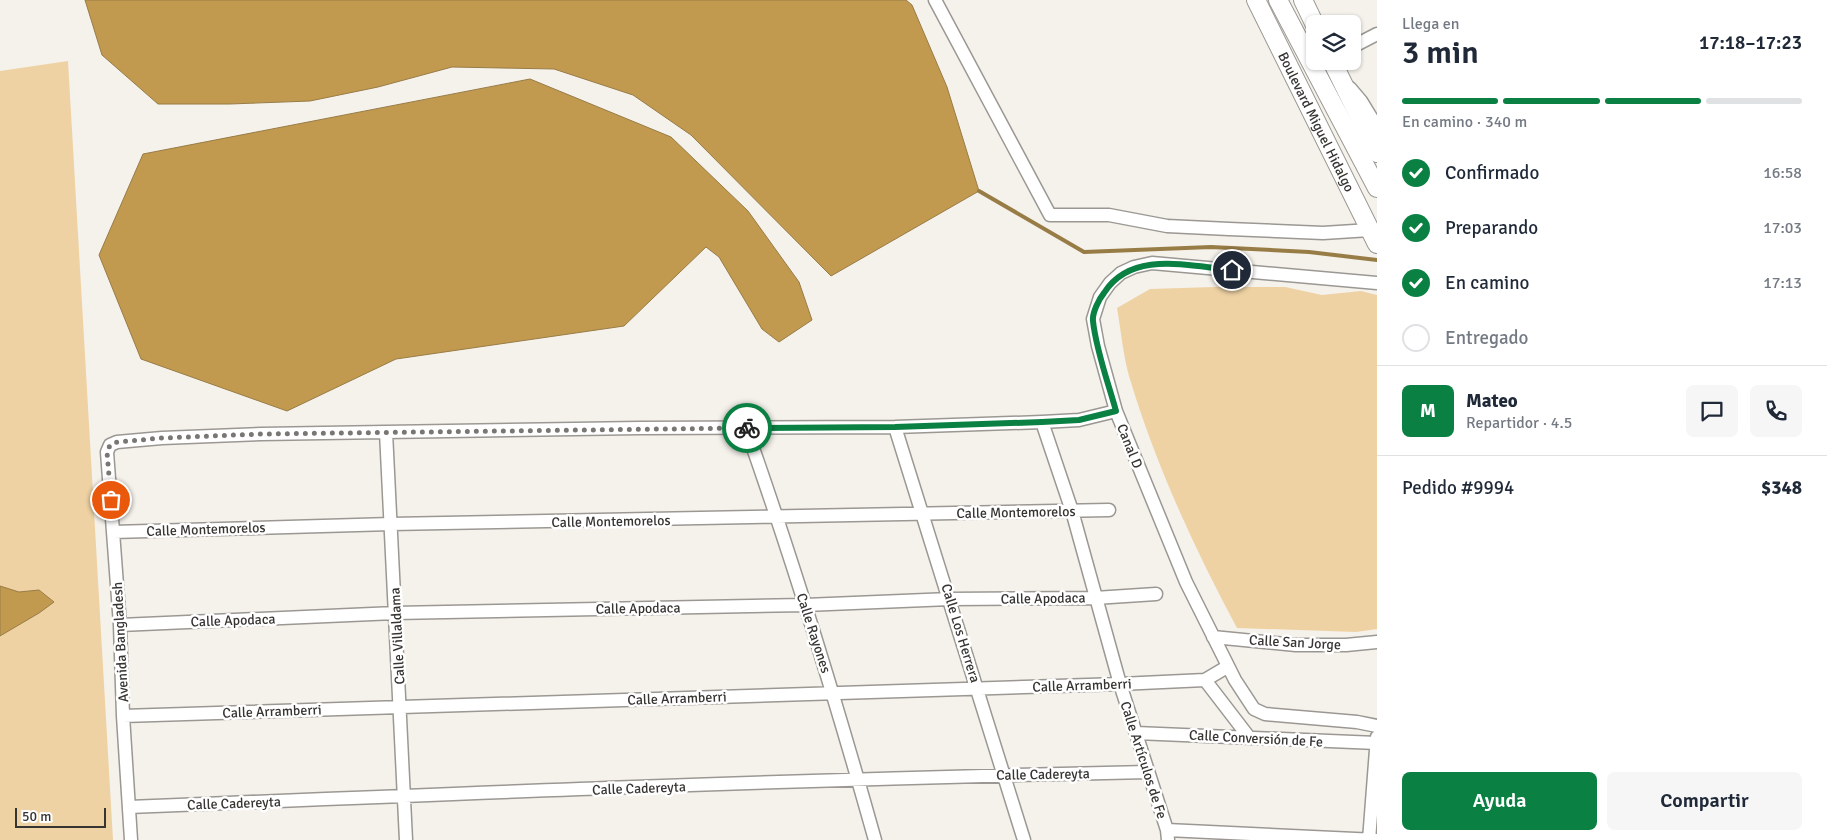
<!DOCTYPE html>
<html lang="es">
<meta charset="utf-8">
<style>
body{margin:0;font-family:Signika,sans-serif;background:#f6f6f7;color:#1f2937;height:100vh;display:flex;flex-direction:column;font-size:19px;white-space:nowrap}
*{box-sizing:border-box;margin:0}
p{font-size:16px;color:#747a83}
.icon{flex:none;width:28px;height:28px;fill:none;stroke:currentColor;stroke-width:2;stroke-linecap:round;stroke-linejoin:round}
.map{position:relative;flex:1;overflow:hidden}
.side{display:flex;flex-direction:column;background:#fff;width:450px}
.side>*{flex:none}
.tools{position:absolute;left:1306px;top:15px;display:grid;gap:10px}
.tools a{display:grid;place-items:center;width:55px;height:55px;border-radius:8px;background:#fff;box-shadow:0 1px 4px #0004;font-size:25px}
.scale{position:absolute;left:15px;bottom:12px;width:91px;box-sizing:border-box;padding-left:5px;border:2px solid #363532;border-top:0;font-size:14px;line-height:18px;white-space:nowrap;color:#363532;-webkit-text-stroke:4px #fff;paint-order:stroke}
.pin{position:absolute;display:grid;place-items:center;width:42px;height:42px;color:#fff;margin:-21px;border:2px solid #fff;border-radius:50%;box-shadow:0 1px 5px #0007}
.courier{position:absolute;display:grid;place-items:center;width:50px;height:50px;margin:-25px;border:4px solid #0b8043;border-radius:50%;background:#fff;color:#222;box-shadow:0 1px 6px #0007}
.head em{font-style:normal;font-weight:600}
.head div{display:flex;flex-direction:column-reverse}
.head{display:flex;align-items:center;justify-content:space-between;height:85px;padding:0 25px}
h1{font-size:32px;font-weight:600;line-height:38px}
.bar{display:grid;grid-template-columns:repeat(4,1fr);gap:8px 5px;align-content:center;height:60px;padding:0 25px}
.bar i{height:6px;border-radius:4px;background:#e0e1e3}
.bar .selected{background:#0b8043}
.bar p{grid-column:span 4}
.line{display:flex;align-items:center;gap:12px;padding:0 25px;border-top:1px solid #e0e1e3}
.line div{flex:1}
.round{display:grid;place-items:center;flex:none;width:52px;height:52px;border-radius:8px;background:#f6f6f7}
ol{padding:0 25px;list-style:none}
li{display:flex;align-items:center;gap:15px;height:55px}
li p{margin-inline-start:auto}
li .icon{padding:5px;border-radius:50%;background:#0b8043;color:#fff;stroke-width:4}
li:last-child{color:#747a83}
li i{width:28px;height:28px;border:2px solid #e0e1e3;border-radius:50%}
.cta{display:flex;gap:10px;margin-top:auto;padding:10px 25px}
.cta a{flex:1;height:58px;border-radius:8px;background:#0b8043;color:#fff;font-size:20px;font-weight:600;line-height:58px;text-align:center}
.cta a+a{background:#f6f6f7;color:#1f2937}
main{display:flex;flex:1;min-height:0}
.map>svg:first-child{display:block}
.green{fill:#eed2a3}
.water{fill:#c29a4f;stroke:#987c46}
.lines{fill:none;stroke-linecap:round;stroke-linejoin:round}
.stream{stroke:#987c46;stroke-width:4}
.street-casing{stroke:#9b9893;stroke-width:15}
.secondary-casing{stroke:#9b9893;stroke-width:20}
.street{stroke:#fff;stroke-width:12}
.secondary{stroke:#fff;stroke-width:18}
.done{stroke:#797773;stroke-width:5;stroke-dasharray:0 9}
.route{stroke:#0b8043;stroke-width:6}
.labels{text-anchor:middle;stroke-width:5;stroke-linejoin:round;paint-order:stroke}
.street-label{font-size:14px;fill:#363532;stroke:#fff}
</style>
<main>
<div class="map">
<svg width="1377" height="840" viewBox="0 0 1377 840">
<rect width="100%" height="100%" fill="#f5f1eb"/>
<!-- green -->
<path class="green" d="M68 61 113 840H0V71Z
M1214 287H1285L1322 295 1361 291 1377 295V629L1356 632 1237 628C1194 548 1155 463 1129 376 1123 354 1121 331 1117 308L1150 289Z"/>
<!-- water -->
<path class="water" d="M85 0H906L912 5 947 87 979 191 831 276 691 135 633 95 554 69 452 67 378 87 310 101 230 104H158L102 55Z
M530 79 671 137 748 211 799 282 812 320 779 342 762 329 719 257 706 247 624 326 396 359 287 411 141 359 99 255 143 154Z
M0 586 19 592 39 590 54 602 39 613 0 636Z"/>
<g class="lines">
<!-- stream -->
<path class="stream" d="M979 191 1084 252 1211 247 1309 252 1377 260"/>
<!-- street casing -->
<g class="street-casing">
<path id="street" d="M935 0 1050 215H1109L1167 226 1229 229 1323 233 1370 230
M1352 47 1377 34
M1350 88 1361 101 1377 127
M1377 283 1152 263 1134 267 1121 273 1110 283 1100 297 1093 319 1098 346 1116 411 1186 582 1235 680 1254 709 1265 714 1357 722 1377 726
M1042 422 1072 511 1120 684 1167 830 1168 840
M895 427 1024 840
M746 428C794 564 836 701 875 840
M386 432 406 840
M113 532 391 524 1109 510
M120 625 395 613 805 605 950 599 1095 598 1156 594
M1213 637 1296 645H1346L1377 642
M1205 680 1248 736
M123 716 1120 684 1205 680 1227 667
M1136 733 1377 743
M129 807C469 793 808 779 1148 772
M1167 830 1377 840
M131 840 123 716 120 625 107 452 110 445 117 442 162 438 261 434 640 428 895 427 1042 422 1079 420 1116 411
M1369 840 1377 737"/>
</g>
<!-- secondary casing -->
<g class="secondary-casing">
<g id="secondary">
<path id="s1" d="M1256 0 1377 244"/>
<path d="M1278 0 1377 188"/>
<path d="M1303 0 1315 25"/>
<path d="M1332 61 1377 153"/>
</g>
</g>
<!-- street -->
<use href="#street" class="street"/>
<!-- secondary -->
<use href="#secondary" class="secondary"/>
</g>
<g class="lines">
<!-- done -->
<path class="done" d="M111 500 107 452 110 445 117 442 162 438 261 434 747 428"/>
<!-- route -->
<path class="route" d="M747 428 895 427 1042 422 1079 420 1116 411C1108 382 1096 350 1093 321 1092 313 1099 299 1104 293 1131 250 1188 266 1232 270"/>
</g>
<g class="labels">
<!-- street labels -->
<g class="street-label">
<text dy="5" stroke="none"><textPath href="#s1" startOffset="136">Boulevard Miguel Hidalgo</textPath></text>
<text transform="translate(1130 446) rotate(68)" y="5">Canal D</text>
<text transform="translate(1016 512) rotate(-1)" y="5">Calle Montemorelos</text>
<text transform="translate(611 521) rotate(-1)" y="5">Calle Montemorelos</text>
<text transform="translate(206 529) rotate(-2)" y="5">Calle Montemorelos</text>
<text transform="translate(1043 598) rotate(-1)" y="5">Calle Apodaca</text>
<text transform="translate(638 608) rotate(-1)" y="5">Calle Apodaca</text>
<text transform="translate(233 620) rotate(-2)" y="5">Calle Apodaca</text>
<text transform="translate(814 633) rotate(72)" y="5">Calle Rayones</text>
<text transform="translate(961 633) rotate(73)" y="5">Calle Los Herrera</text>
<text transform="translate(397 636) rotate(-93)" y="5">Calle Villaldama</text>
<text transform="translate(120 642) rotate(-93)" y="5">Avenida Bangladesh</text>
<text transform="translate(1295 642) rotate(3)" y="5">Calle San Jorge</text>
<text transform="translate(1082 685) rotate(-2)" y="5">Calle Arramberri</text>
<text transform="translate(677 698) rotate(-2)" y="5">Calle Arramberri</text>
<text transform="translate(272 711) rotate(-2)" y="5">Calle Arramberri</text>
<text transform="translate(1256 738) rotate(3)" y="5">Calle Conversión de Fe</text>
<text transform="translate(1144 760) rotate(72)" y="5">Calle Artículos de Fe</text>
<text transform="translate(1043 774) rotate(-1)" y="5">Calle Cadereyta</text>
<text transform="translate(639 788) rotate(-2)" y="5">Calle Cadereyta</text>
<text transform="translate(234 803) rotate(-2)" y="5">Calle Cadereyta</text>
</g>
</g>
</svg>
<div class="tools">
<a><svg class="icon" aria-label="layers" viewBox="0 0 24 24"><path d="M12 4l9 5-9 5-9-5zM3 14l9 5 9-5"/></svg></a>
</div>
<div class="scale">50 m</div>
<div class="pin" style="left:111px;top:500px;background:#ea580c"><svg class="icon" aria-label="bag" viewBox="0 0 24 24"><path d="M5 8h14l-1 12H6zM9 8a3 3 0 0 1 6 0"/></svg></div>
<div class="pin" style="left:1232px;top:270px;background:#1f2937"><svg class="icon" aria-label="home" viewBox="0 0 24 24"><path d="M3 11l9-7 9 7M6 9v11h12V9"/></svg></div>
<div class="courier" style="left:747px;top:428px"><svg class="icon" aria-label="bike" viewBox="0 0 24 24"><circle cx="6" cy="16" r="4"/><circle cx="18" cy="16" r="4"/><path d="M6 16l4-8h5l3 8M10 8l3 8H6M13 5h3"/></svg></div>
</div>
<section class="side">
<div class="head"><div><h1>3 min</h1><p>Llega en</p></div><em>17:18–17:23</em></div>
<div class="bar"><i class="selected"></i><i class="selected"></i><i class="selected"></i><i></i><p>En camino · 340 m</p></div>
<ol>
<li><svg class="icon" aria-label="check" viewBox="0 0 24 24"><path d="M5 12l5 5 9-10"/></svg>Confirmado<p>16:58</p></li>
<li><svg class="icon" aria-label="check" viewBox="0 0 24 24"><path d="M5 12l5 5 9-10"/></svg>Preparando<p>17:03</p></li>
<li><svg class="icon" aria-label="check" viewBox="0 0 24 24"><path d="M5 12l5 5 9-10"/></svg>En camino<p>17:13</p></li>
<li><i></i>Entregado</li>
</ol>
<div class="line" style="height:90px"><b class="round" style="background:#0b8043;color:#fff">M</b><div><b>Mateo</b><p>Repartidor · 4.5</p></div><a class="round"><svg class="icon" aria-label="chat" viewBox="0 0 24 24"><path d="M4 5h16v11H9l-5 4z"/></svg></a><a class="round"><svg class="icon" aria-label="phone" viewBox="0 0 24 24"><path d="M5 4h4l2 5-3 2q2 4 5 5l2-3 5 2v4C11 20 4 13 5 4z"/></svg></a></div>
<div class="line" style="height:65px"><div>Pedido #9994</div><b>$348</b></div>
<div class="cta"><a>Ayuda</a><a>Compartir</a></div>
</section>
</main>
